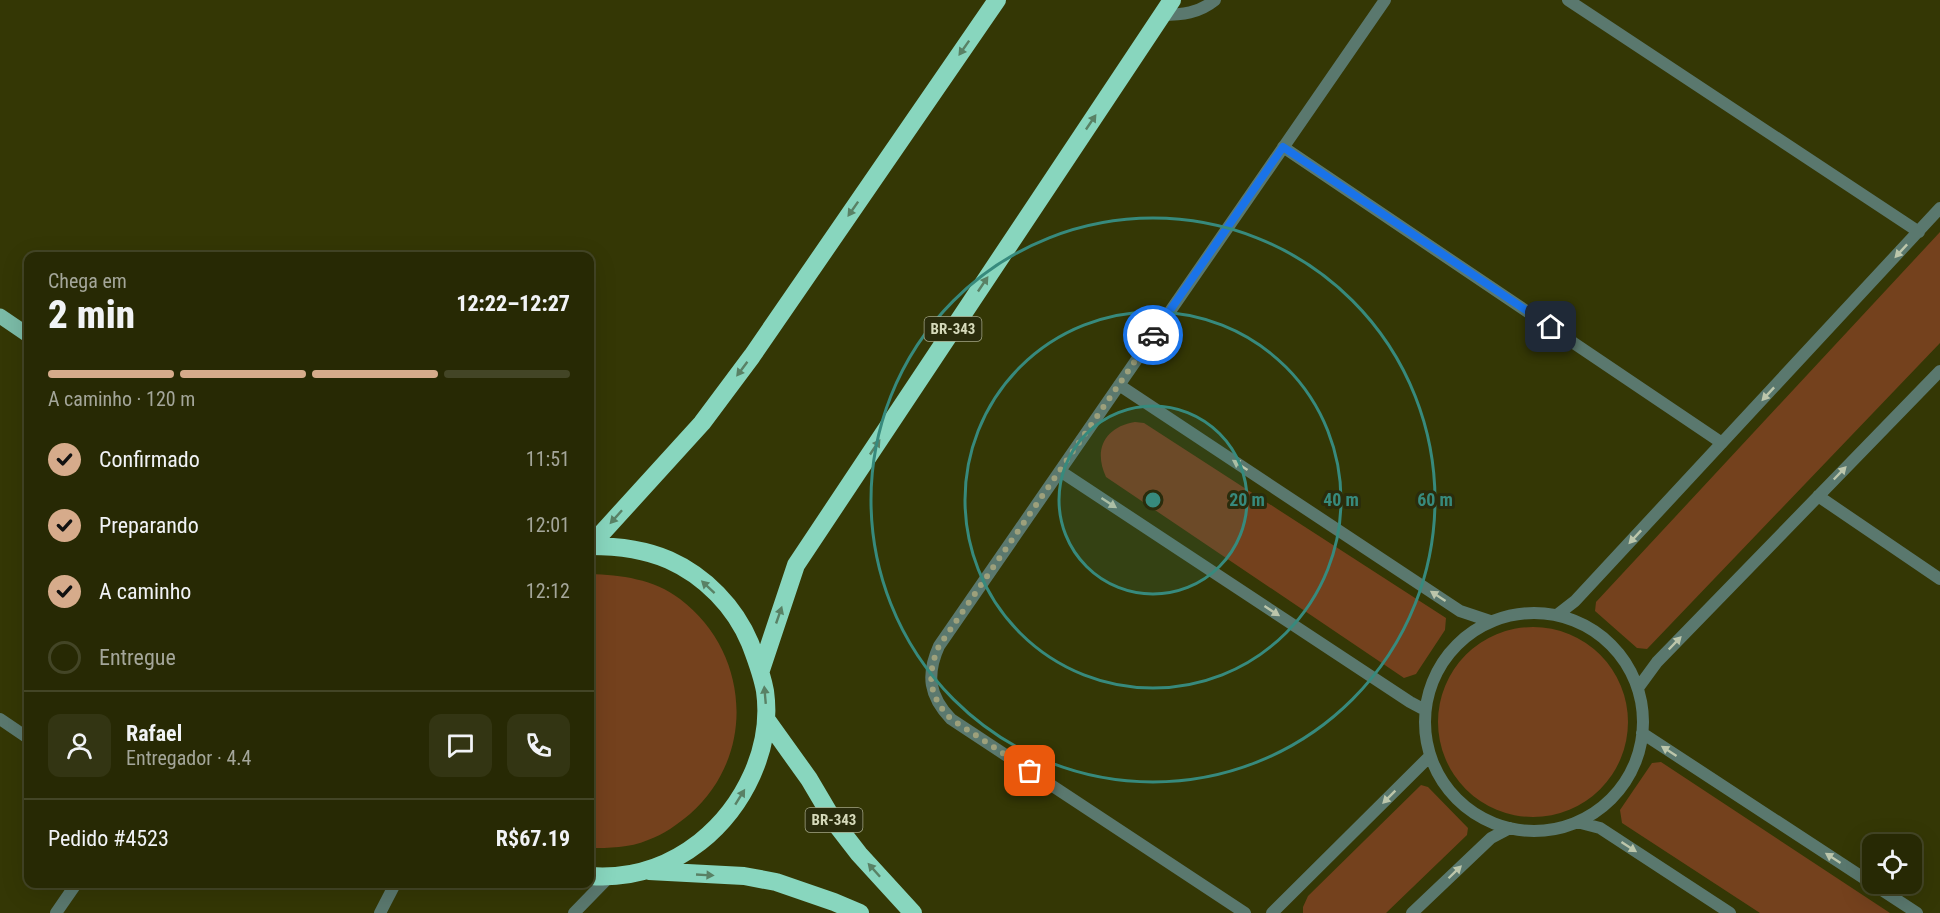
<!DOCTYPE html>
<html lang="pt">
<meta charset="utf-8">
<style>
body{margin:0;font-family:"Roboto Condensed",sans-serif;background:#333513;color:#f1f3f6;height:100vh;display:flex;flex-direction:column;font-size:22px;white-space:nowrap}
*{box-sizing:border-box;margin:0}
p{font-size:20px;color:#a4a69a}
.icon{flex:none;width:33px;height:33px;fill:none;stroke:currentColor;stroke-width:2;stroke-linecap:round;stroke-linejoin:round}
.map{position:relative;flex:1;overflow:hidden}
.drawer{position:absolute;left:24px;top:252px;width:570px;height:636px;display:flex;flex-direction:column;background:#272904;border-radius:12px;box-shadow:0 6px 24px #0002,0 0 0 2px #434526}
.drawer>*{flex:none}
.buttons{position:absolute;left:1862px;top:834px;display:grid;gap:12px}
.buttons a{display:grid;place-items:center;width:60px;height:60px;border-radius:12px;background:#272904;box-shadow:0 6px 24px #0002,0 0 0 2px #434526;font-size:30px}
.pin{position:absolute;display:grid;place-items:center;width:51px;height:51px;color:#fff;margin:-26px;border-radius:12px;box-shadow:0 3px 9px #0006}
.courier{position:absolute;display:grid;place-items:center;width:60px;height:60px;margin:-30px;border:4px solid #1a73e8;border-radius:50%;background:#fff;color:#222;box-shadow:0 2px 8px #0007}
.overview em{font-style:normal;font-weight:800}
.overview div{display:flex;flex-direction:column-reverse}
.overview{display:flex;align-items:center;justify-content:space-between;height:102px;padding:0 24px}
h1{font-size:39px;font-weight:800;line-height:45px}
.bar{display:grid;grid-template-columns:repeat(4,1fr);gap:9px 6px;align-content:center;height:72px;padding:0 24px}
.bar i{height:8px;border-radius:4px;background:#434526}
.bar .selected{background:#d6ab8b}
.bar p{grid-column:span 4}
.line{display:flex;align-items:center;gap:15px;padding:0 24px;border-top:2px solid #434526}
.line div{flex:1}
.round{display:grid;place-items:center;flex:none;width:63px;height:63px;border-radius:12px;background:#333513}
ol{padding:0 24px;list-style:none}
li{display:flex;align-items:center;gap:18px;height:66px}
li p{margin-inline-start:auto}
li .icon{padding:6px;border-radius:50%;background:#d6ab8b;color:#111;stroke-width:4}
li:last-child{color:#a4a69a}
li i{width:33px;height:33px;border:3px solid #434526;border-radius:50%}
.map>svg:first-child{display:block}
.green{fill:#74411d}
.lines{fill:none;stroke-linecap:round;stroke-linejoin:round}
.street{stroke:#5a786e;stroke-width:12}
.primary{stroke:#7bbba7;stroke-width:15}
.highway{stroke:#88d6be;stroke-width:18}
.oneway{fill:#598165}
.oneway2{fill:#bcc6ab}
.done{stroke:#9da07b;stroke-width:6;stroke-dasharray:0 10.8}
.route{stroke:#1a73e8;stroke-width:8}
.ring{fill:none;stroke:#378a7d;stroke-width:3}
.labels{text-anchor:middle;stroke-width:6;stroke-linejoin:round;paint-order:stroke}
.shield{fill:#2a2c0c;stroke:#a2a586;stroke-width:1.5}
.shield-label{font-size:15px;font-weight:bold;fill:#d5d9ba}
.centre{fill:#378a7d;stroke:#2a2c0c;stroke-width:3}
.ring-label{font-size:18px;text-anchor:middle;font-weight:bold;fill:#378a7d;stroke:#2a2c0c;stroke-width:6;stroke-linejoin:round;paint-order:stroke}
</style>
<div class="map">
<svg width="1940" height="913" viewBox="0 0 1940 913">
<rect width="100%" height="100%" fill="#343705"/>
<!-- green -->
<path class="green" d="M1940 232V343L1647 649 1637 648 1595 611 1596 602Z
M1135 422 1144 423 1446 618 1445 630 1416 674 1404 678 1106 477C1093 449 1105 427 1135 422Z
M590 574C621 575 654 579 680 599 750 652 757 755 690 814 678 824 663 835 648 840 629 848 609 848 590 848Z
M1438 722a95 95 0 1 1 190 0a95 95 0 1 1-190 0Z
M1661 762 1890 913H1760L1622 823 1620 810 1652 763Z
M1421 785 1428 787 1468 828 1467 835 1386 913H1303V907L1308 896Z"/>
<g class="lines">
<!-- street -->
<path class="street" d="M1568 0 1919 232
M1162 15C1182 15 1199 13 1215 0
M1283 147 1722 443
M1119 385 1460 611 1490 621
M1060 471 1410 702 1425 710
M1818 496 1940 579
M1425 722a109 109 0 1 1 218 0a109 109 0 1 1-218 0Z
M1557 615 1575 601 1940 208
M1638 688 1657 662 1940 371
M0 719 28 738
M1642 733 1917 913
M1577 822 1600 828 1730 913
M56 913 76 884
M380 913 395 884
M574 913 609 877
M1245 913 951 719C929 696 926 675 939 646L1385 0
M1272 913 1430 756
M1412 913 1491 838 1510 828"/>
<!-- primary -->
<path class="primary" d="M0 316 28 335"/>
<!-- highway -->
<path class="highway" d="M591 545 702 423 752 356 997 0
M590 546C616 546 644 549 669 560 705 576 735 607 750 643 756 659 762 674 765 691 773 748 744 807 700 842 668 867 630 879 590 876
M761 670 796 565 1172 0
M766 719 809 779 835 823 859 854 913 913
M649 871 744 876 776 882 834 902 860 913"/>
</g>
<!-- one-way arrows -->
<defs><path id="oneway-solid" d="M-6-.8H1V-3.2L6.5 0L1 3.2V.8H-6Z" transform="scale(1.5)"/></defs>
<g class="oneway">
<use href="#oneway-solid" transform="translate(964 48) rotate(125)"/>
<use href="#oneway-solid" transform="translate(1091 122) rotate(-56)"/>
<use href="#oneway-solid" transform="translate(853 209) rotate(125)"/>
<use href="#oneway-solid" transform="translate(983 284) rotate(-56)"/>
<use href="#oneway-solid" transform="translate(742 369) rotate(127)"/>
<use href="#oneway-solid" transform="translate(875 447) rotate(-56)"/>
<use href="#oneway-solid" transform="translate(616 517) rotate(132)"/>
<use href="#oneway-solid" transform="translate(708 587) rotate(-137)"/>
<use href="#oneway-solid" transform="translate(779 615) rotate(-71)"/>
<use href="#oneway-solid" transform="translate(765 695) rotate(-95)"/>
<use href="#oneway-solid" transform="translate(740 797) rotate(-58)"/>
<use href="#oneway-solid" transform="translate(874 870) rotate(-132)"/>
<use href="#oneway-solid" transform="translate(705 875) rotate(3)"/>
</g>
<g class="oneway2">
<use href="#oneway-solid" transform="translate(1901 251) rotate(133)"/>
<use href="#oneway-solid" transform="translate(1768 394) rotate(133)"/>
<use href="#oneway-solid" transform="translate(1240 465) rotate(-147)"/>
<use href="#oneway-solid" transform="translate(1840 473) rotate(-46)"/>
<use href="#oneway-solid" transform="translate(1109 503) rotate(33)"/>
<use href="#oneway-solid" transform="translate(1635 537) rotate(133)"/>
<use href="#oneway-solid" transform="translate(1438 596) rotate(-147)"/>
<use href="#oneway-solid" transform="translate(1272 611) rotate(33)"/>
<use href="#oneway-solid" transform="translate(1675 643) rotate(-46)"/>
<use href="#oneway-solid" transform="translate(1669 751) rotate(-147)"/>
<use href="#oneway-solid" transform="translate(1389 797) rotate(135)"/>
<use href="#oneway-solid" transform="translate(1629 847) rotate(33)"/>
<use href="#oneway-solid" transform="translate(1833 858) rotate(-147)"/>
<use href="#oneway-solid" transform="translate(1455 872) rotate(-44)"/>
</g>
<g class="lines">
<!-- done -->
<path class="done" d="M1030 771 951 719C929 697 926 675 939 646L1153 335"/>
<!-- route -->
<path class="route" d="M1153 335 1283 147 1551 327"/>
</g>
<!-- distance rings -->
<circle cx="1153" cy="500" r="94" fill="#378a7d" fill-opacity=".12"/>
<g class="ring">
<circle cx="1153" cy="500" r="94"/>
<circle cx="1153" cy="500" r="188"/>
<circle cx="1153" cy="500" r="282"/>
</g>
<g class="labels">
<!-- shield labels -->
<g class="shield">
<rect x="924.5" y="317" width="57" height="24" rx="4.5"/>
<rect x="805.5" y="808" width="57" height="24" rx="4.5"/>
</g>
<g class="shield-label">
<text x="953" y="334">BR-343</text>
<text x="834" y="825">BR-343</text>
</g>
</g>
<circle cx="1153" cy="500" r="9" class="centre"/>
<g class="ring-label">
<text x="1247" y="506">20 m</text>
<text x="1341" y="506">40 m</text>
<text x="1435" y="506">60 m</text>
</g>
</svg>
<div class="buttons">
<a><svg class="icon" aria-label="locate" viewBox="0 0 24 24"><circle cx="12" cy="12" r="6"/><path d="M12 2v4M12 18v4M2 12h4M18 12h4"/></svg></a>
</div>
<div class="pin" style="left:1030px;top:771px;background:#ea580c"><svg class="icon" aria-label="bag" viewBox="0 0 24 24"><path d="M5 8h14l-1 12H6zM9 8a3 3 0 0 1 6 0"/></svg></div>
<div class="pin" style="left:1551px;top:327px;background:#1f2937"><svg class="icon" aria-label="home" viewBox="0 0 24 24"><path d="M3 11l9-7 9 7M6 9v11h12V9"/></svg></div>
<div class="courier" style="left:1153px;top:335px"><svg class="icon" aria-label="car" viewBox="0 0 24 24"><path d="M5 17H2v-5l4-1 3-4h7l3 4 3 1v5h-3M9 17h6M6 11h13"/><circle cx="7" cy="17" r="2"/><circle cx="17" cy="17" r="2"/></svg></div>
<section class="drawer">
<div class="overview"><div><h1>2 min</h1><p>Chega em</p></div><em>12:22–12:27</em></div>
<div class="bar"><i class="selected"></i><i class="selected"></i><i class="selected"></i><i></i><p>A caminho · 120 m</p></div>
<ol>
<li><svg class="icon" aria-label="check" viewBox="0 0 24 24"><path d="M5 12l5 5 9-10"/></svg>Confirmado<p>11:51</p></li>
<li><svg class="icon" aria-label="check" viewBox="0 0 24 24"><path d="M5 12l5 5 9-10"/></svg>Preparando<p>12:01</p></li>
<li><svg class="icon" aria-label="check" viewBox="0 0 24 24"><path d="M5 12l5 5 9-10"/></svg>A caminho<p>12:12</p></li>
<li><i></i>Entregue</li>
</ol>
<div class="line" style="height:108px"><a class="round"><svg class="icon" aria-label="person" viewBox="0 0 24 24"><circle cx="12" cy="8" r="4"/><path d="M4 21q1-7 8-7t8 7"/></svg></a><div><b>Rafael</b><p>Entregador · 4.4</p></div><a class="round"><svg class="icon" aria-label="chat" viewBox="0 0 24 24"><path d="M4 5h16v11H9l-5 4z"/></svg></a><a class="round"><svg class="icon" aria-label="phone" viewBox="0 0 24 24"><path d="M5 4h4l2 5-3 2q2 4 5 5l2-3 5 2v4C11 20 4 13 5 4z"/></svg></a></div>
<div class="line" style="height:78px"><div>Pedido #4523</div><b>R$67.19</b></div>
</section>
</div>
